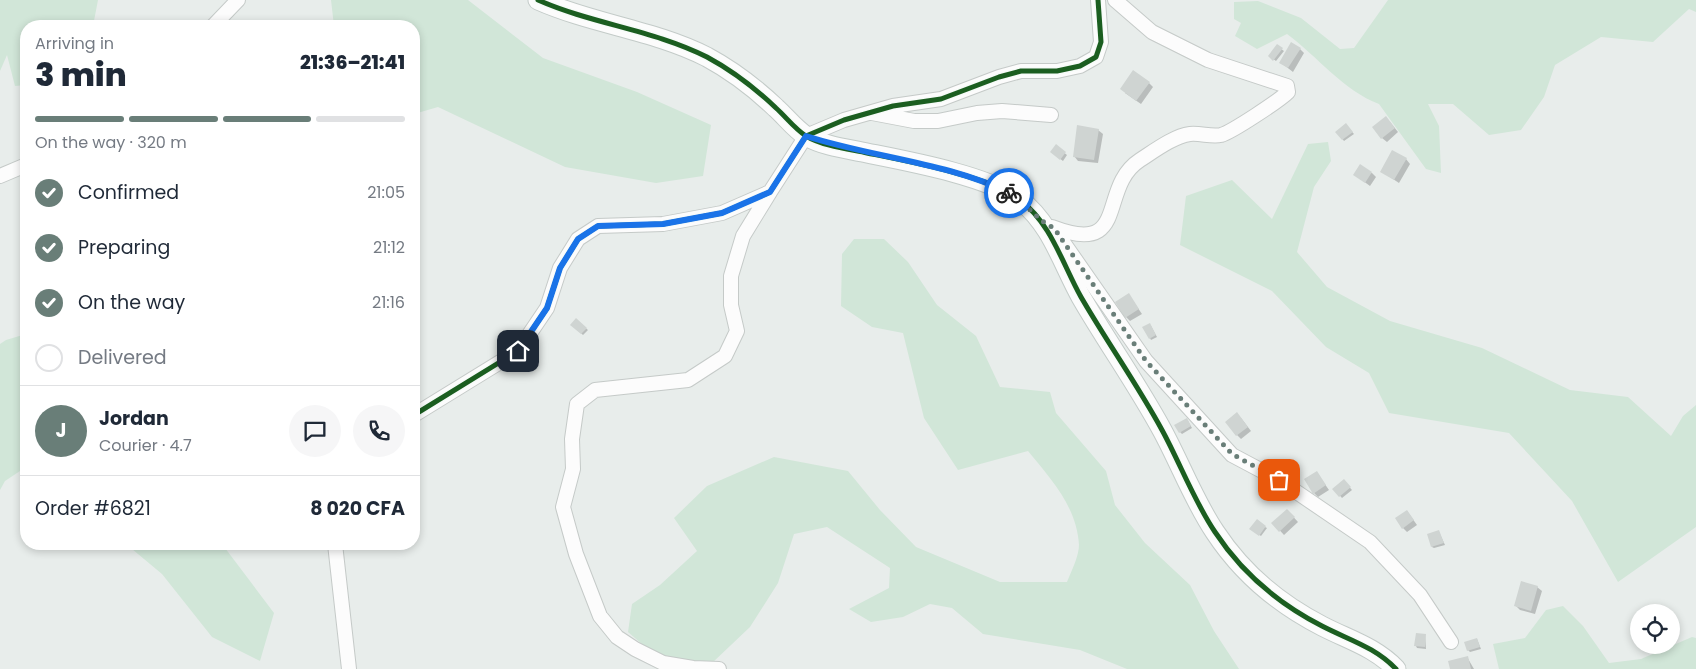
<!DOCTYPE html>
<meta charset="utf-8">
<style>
body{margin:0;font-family:Poppins,sans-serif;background:#f6f6f7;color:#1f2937;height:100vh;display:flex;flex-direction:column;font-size:19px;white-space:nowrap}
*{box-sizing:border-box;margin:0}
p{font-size:16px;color:#747a83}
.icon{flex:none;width:28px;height:28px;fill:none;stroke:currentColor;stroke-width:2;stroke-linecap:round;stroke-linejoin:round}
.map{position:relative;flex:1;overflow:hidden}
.panel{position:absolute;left:20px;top:20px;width:400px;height:530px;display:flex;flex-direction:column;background:#fff;border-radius:20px;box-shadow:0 2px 8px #0003}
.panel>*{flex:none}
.tools{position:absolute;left:1630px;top:604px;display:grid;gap:10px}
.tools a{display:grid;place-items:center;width:50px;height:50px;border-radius:50%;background:#fff;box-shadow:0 2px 8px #0003;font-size:25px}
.pin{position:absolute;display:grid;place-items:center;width:42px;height:42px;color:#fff;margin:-21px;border-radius:10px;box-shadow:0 2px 8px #0006}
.courier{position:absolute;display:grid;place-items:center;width:50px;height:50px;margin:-25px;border:4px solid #1a73e8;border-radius:50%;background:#fff;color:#222;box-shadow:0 1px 6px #0007}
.headline em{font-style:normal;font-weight:800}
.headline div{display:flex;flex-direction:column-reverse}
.headline{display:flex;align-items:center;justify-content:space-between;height:85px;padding:0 15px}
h1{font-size:32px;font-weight:800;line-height:38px}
.bar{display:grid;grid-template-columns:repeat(4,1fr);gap:8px 5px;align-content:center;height:60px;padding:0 15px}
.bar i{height:6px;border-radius:4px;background:#e0e1e3}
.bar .on{background:#697e78}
.bar p{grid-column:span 4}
.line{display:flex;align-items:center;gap:12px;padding:0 15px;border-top:1px solid #e0e1e3}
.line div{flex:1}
.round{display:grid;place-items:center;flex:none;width:52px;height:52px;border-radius:26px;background:#f6f6f7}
ol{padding:0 15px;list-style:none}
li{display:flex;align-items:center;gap:15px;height:55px}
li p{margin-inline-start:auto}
li .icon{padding:5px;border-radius:50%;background:#697e78;color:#fff;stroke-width:4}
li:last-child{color:#747a83}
li i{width:28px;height:28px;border:2px solid #e0e1e3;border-radius:50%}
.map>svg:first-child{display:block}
.green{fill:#d1e6d8}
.shadow{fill:#0003}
.building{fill:#cfd4d2}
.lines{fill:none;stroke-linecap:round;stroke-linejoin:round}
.street-casing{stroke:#c5cac8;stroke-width:16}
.secondary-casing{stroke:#c3cbc8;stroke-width:21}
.street{stroke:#fcfcfc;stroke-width:14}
.secondary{stroke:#fcfcfc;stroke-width:19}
.cycleway-casing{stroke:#f7fbf9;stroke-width:8}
.cycleway{stroke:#1b5e20;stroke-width:5}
.done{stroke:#697e78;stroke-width:5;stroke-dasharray:0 9}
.route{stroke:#1a73e8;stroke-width:6}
</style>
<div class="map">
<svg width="1696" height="669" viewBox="0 0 1696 669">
<rect width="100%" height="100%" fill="#e8edeb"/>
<!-- green -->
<path class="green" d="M0 0H98L93 26H26V85L15 86 7 55 0 71Z
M331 0H468L543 58 637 92 711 125 703 176 656 183 565 167 438 107 414 114V26H334Z
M1388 0H1696V12L1689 9 1653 42 1601 37 1555 65 1544 97 1521 130 1489 135 1453 104H1428L1439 126 1441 173 1426 169 1379 104C1344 91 1317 56 1287 34L1257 49 1235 36 1241 23 1234 19V2L1258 1 1301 18 1340 49 1354 48Z
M1328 142 1331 161 1314 187 1297 252 1327 287 1390 321 1482 348 1570 390 1628 397 1671 436 1683 416 1696 405V527L1618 582 1572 501 1509 433 1389 413 1369 373 1326 347 1272 291 1180 245 1186 196 1232 180 1272 219 1308 144Z
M854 239H884L908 262 937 305 976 336 1000 387 1050 392 1056 413 1106 471 1115 505 1145 543 1190 585 1214 631 1239 669H1127L1080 650 983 634 952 608 930 604 903 617 871 622 849 609 889 588 890 568 827 527 794 534 778 583 750 627 711 664 658 658 628 632 632 604 660 585 697 551 674 518 707 486 774 457 848 471 880 510 916 547 1000 582H1067C1071 572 1079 556 1079 545 1077 507 1051 479 1028 451L958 470 924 418 903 333 872 327 841 306 842 254Z
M26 334V467L5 481 0 490V344L6 340Z
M126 544H222L274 613 260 661 212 637 162 574Z
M1563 606 1583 626 1609 663 1641 659 1692 637 1696 638V669H1499L1493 644 1525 638 1546 610Z"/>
<!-- shadow -->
<path class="shadow" d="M1277 46 1284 51 1276 61 1269 56Z
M1300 49 1304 53 1293 72 1280 62Z
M1149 83 1153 87 1141 104 1125 93Z
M1390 122 1398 132 1387 142 1382 138Z
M1346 125 1354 134 1344 141 1337 132Z
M1098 130 1103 134 1098 163 1078 161 1074 156Z
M1056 146 1067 155 1063 161 1051 152Z
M1406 159 1410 164 1399 183 1381 171Z
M1372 173 1376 177 1370 186 1355 175Z
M1129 295 1142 314 1130 321 1126 317Z
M576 320 588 330 583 335 572 325Z
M1151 326 1157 337 1151 340 1150 338Z
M1241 418 1251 431 1241 439 1237 435Z
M1188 421 1192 428 1182 434 1180 432Z
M1317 473 1329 490 1318 497 1314 493Z
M1344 481 1352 490 1342 498 1334 489Z
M1287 510 1298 522 1284 535 1273 523Z
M1407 511 1417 525 1407 532 1403 528Z
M1265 527 1267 528 1261 536 1253 530Z
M1439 532 1445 545 1434 548 1432 547Z
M1537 587 1542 591 1535 614 1520 610 1516 606Z
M1425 635 1426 649 1417 648 1416 646Z
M1477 639 1481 649 1470 652 1468 650Z
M1467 657 1474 669H1452Z"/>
<!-- building -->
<path class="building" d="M1291 42 1301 48 1288 68 1279 63Z
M1277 44 1283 48 1273 61 1268 56Z
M1133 70 1150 82 1136 101 1120 89Z
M1386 116 1395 128 1381 139 1372 127Z
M1346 123 1353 132 1342 140 1335 132Z
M1077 125 1099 129 1094 160 1073 157Z
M1056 144 1066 152 1060 160 1050 152Z
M1392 150 1407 158 1394 180 1380 172Z
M1360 164 1372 172 1365 183 1353 175Z
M1129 293 1139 309 1125 318 1115 302Z
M576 318 587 328 581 334 570 325Z
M1150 323 1156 335 1149 339 1142 327Z
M1237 412 1248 427 1236 436 1225 422Z
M1187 418 1191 426 1179 433 1174 425Z
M1317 471 1326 485 1313 494 1304 479Z
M1344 479 1351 487 1339 497 1332 489Z
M1287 509 1295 517 1279 532 1271 523Z
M1407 510 1414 520 1402 529 1395 518Z
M1257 519 1266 526 1259 536 1249 529Z
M1439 530 1444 543 1431 547 1427 534Z
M1521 581 1538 586 1531 611 1514 606Z
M1416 633 1426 634 1425 647 1414 646Z
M1477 638 1480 647 1467 651 1464 642Z
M1468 656 1471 669H1450L1448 661Z"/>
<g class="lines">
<!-- street casing -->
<g class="street-casing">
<path id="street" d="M213 26 238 0
M872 113 914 121H938L977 113 1002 111 1051 115
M0 176 26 165
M1052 227C1131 257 1097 188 1140 160 1154 151 1174 136 1190 134 1201 133 1211 137 1221 135 1232 132 1280 100 1288 92L1287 86 1208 60 1152 32 1115 0
M1054 229 1146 361 1232 455 1279 480 1370 542 1420 595 1451 642
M414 415 518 351 547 308 560 268 578 239 598 226 663 224 722 213 770 192 806 136 844 120 893 106 941 99 999 77 1021 71H1057L1080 66 1096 57 1101 42 1098 0
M335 544 349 669
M719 669 693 668 663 663 635 649 617 637 600 616 576 554 563 507 573 469 572 439 577 404 595 390 688 380 725 356 737 331 731 305V276L743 236 770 192"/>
</g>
<!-- secondary casing -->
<g class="secondary-casing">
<path id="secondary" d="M538 0C592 24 654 30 707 57 733 71 755 88 776 108 786 117 795 129 806 136 823 146 848 149 867 153 907 161 989 176 1020 200 1051 223 1063 265 1081 297 1107 342 1137 384 1162 430 1180 463 1194 501 1215 532 1242 573 1279 604 1322 626 1349 640 1375 647 1396 669"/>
</g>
<!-- street -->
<use href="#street" class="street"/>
<!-- secondary -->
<use href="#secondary" class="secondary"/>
<!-- cycleway casing -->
<g class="cycleway-casing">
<path id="cycleway" d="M538 0C592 24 654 30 707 57 733 71 755 88 776 108 786 117 795 129 806 136 823 146 848 149 867 153 907 161 989 176 1020 200 1051 223 1063 265 1081 297 1107 342 1137 384 1162 430 1180 463 1194 501 1215 532 1242 573 1279 604 1322 626 1349 640 1375 647 1396 669
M414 415 518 351 547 308 560 268 578 239 598 226 663 224 722 213 770 192 806 136 844 120 893 106 941 99 999 77 1021 71H1057L1080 66 1096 57 1101 42 1098 0"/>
</g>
<!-- cycleway -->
<use href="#cycleway" class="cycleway"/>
</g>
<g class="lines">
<!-- done -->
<path class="done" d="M1009 193C1027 203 1036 220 1054 228L1146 361 1232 454 1279 480"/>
<!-- route -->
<path class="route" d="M518 351 547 308 560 268 578 239 598 226 663 224 722 213 770 192 806 136C870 157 950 163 1009 193"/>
</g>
</svg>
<div class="tools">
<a><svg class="icon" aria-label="locate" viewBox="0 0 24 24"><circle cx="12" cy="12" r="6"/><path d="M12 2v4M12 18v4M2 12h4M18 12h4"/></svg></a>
</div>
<div class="pin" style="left:1279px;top:480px;background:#ea580c"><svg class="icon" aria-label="bag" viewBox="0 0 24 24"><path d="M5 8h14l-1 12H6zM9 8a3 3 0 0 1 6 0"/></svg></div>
<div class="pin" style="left:518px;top:351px;background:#1f2937"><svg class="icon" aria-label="home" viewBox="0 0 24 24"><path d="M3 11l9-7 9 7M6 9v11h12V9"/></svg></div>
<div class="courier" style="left:1009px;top:193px"><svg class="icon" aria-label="bike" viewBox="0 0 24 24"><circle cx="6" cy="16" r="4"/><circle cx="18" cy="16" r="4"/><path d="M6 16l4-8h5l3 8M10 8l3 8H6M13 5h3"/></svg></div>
<section class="panel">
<div class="headline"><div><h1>3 min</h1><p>Arriving in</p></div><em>21:36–21:41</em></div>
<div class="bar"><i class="on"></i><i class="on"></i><i class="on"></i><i></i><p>On the way · 320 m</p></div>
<ol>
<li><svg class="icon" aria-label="check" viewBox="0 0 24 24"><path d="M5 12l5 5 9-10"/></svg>Confirmed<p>21:05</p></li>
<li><svg class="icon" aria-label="check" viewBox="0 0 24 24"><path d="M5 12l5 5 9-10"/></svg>Preparing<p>21:12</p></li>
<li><svg class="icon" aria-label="check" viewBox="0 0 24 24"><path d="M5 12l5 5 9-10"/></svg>On the way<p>21:16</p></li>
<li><i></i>Delivered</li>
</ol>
<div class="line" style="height:90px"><b class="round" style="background:#697e78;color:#fff">J</b><div><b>Jordan</b><p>Courier · 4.7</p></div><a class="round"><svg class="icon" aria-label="chat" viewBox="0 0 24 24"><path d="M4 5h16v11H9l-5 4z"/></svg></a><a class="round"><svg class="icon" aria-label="phone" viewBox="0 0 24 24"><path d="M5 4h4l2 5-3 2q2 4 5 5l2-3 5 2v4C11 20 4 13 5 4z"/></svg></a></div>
<div class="line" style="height:65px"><div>Order #6821</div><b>8 020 CFA</b></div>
</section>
</div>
